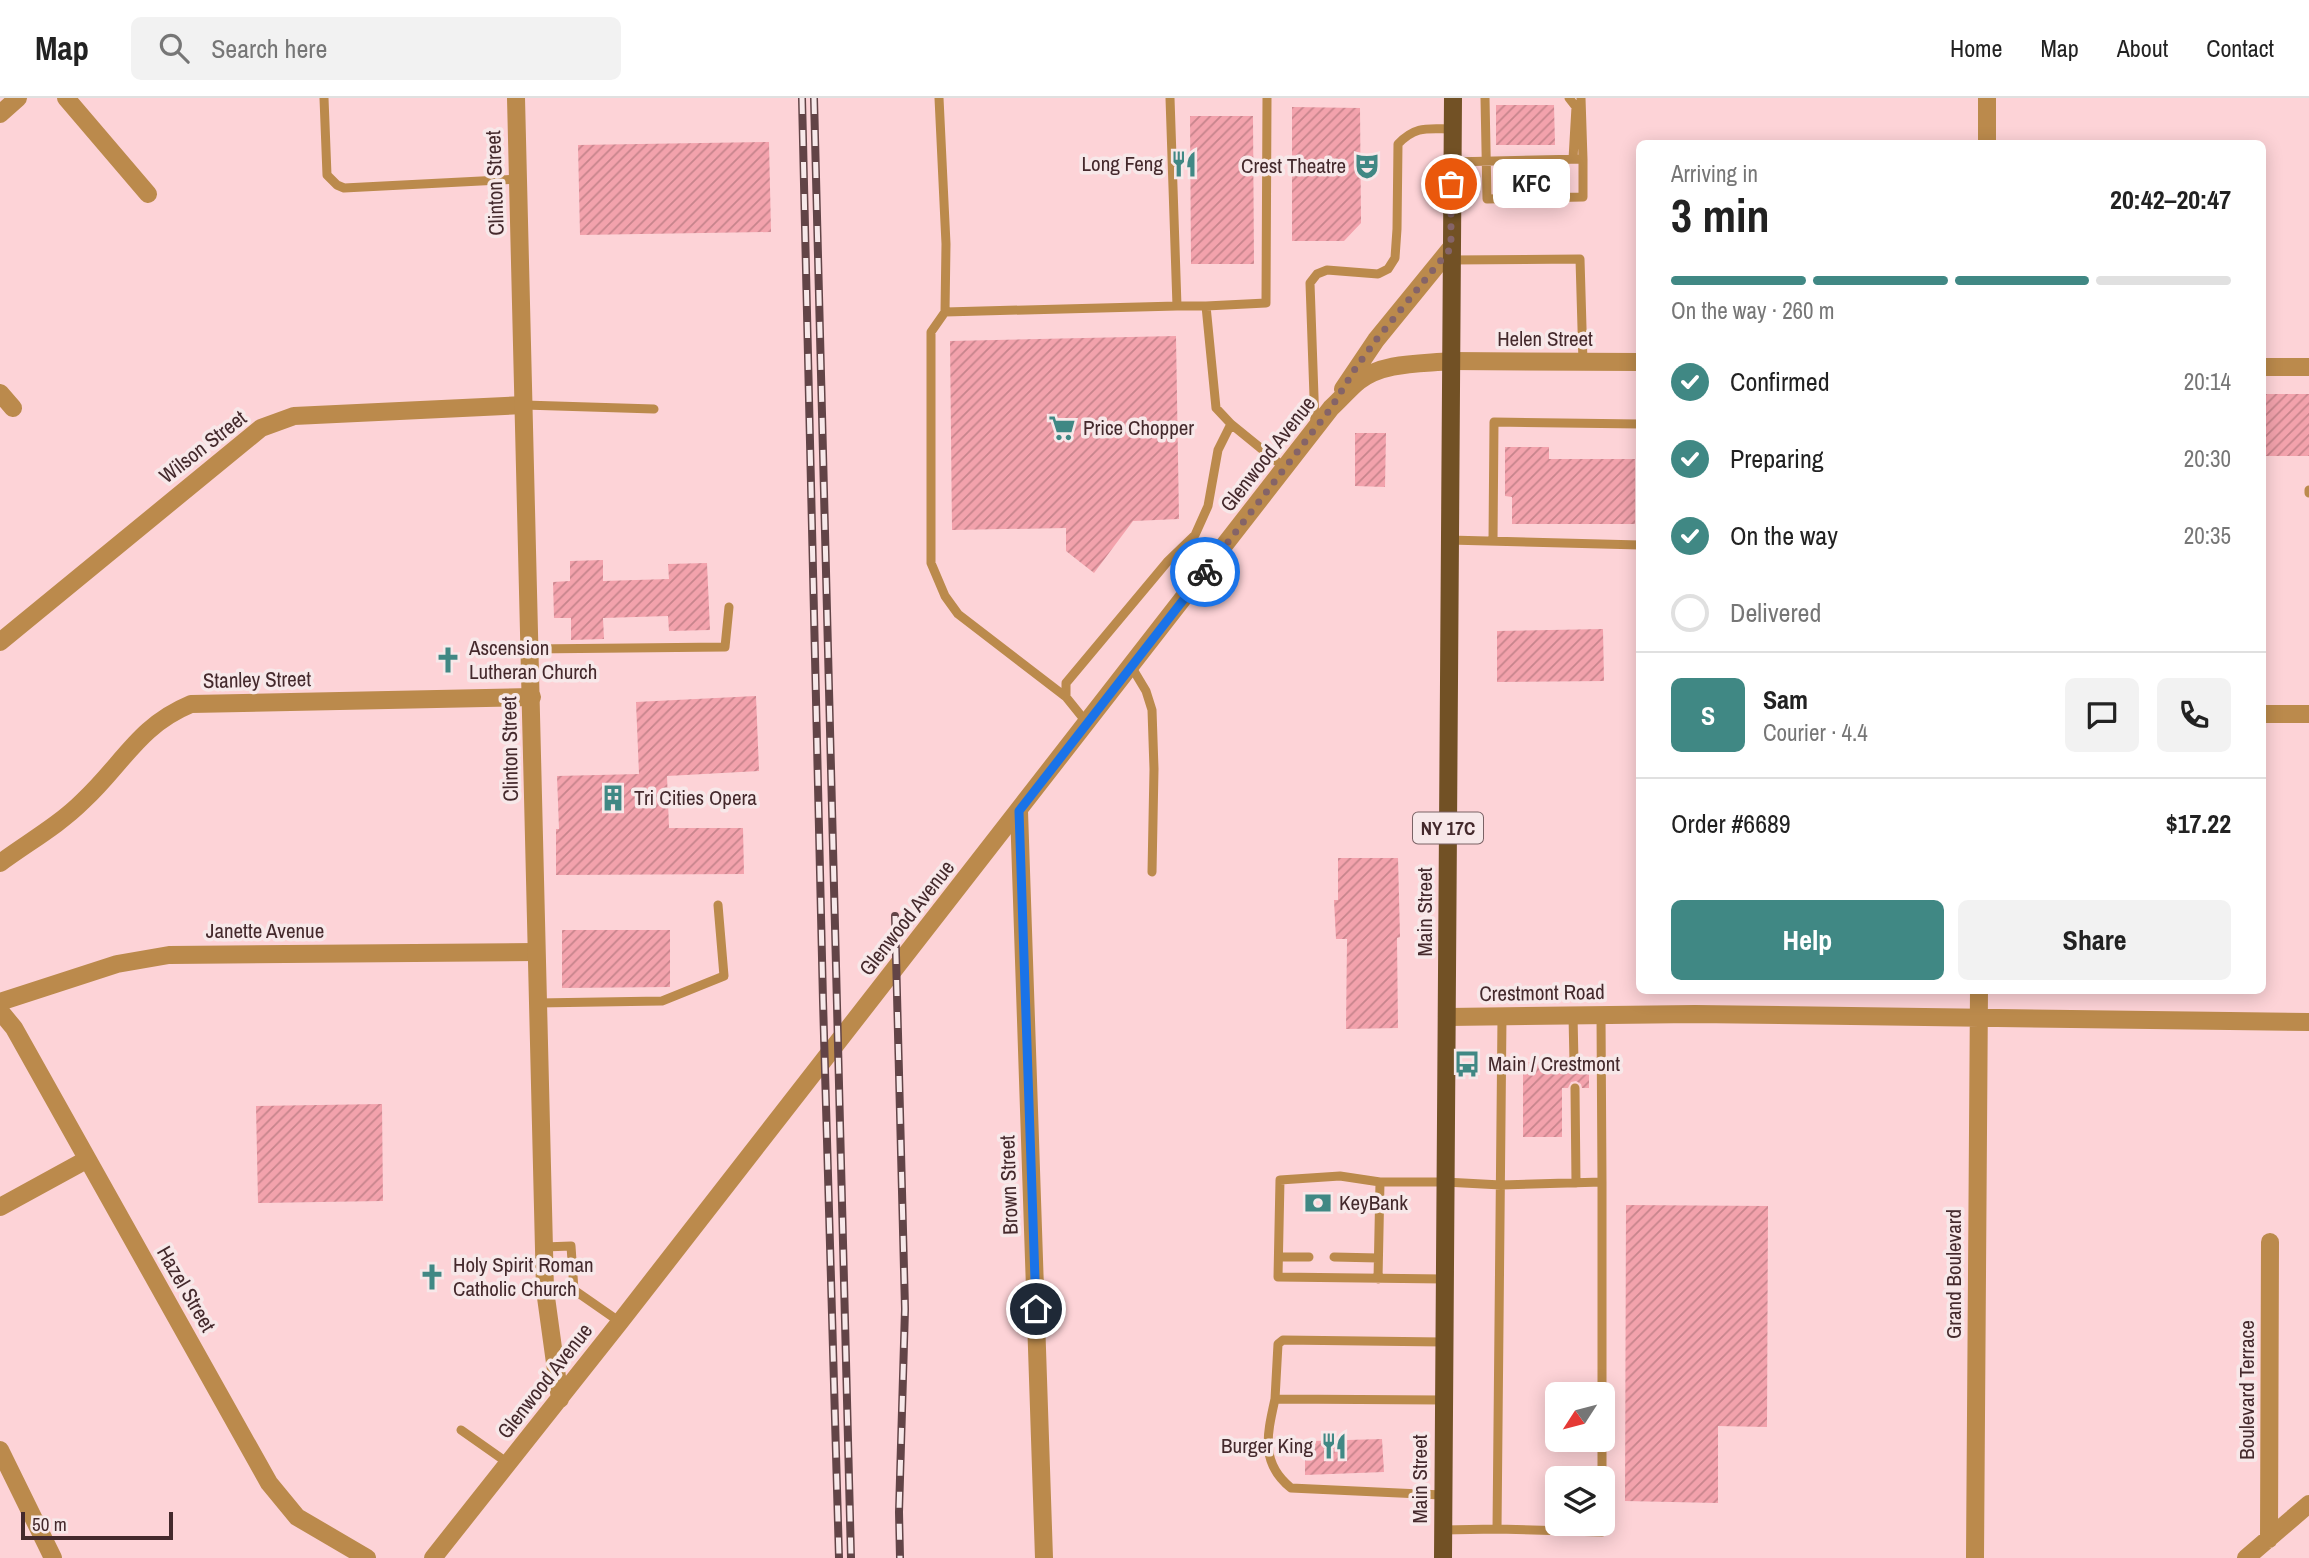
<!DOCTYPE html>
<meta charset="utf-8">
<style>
body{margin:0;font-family:"Archivo Narrow",sans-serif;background:#f2f2f2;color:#222;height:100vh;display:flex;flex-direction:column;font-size:26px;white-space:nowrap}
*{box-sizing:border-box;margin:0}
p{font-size:23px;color:#767676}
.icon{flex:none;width:38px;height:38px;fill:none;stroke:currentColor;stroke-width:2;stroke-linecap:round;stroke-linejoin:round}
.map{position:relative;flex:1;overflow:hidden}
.panel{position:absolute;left:1636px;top:42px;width:630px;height:854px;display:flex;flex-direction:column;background:#fff;border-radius:10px;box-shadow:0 4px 18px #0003}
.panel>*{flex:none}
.needle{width:46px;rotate:234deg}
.buttons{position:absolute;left:1545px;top:1284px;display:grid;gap:14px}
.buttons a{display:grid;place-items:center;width:70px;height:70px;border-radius:10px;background:#fff;box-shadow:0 4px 18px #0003;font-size:35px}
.scale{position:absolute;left:21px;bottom:18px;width:152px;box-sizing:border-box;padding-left:7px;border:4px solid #44292c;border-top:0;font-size:19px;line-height:24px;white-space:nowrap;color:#44292c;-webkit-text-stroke:5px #f7e8e9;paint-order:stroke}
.pin{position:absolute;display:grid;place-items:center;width:60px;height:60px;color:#fff;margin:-30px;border:4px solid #fff;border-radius:50%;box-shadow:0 2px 7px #0007}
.courier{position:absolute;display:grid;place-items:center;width:70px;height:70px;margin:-35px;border:5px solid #1a73e8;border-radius:50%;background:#fff;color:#222;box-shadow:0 2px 9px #0007}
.bubble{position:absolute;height:49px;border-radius:10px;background:#fff;box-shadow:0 4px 18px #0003;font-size:23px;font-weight:700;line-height:49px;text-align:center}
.summary em{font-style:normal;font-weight:700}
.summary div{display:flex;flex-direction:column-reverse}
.summary{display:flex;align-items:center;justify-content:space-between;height:119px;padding:0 35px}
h1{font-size:46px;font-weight:700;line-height:52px}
.bar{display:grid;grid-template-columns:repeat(4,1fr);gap:10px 7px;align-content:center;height:84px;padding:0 35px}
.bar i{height:9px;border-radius:5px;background:#e0e0e0}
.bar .current{background:#408884}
.bar p{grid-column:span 4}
.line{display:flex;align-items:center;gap:18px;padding:0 35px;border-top:2px solid #e0e0e0}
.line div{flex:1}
.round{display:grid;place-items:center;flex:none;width:74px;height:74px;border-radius:10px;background:#f2f2f2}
ol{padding:0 35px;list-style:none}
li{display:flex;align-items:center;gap:21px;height:77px}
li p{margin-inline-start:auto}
li .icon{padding:7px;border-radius:50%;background:#408884;color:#fff;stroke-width:4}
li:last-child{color:#767676}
li i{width:38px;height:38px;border:4px solid #e0e0e0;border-radius:50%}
.button{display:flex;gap:14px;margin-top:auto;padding:14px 35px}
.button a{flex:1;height:80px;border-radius:10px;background:#408884;color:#fff;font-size:28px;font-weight:700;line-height:80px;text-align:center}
.button a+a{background:#f2f2f2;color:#222}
header{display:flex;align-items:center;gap:42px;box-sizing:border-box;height:98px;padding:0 35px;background:#fff;border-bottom:2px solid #e0e0e0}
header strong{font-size:33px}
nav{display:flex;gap:38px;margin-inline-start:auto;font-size:24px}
.search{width:490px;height:63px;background:#f2f2f2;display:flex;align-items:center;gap:18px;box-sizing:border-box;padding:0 24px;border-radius:10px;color:#767676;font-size:26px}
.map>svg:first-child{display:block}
.building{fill:url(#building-hatch)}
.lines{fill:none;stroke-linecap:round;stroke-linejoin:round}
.service{stroke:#bb8a4c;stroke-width:9}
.minor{stroke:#bb8a4c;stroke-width:18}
.tertiary{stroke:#bb8a4c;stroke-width:18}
.primary{stroke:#725125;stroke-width:18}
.rail-casing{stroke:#624447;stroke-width:8}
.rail{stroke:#f7e8e9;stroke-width:5;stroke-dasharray:16;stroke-linecap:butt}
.done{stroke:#856468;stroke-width:7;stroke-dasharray:0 12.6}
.route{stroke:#1a73e8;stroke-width:9}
.labels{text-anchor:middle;stroke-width:7;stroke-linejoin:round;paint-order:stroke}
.shield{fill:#f7e8e9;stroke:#7a6265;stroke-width:2}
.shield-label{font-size:19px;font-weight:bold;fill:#44292c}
.poi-label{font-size:21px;fill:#44292c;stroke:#f7e8e9;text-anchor:start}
.street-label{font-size:21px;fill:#44292c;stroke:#f7e8e9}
</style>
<header>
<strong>Map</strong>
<div class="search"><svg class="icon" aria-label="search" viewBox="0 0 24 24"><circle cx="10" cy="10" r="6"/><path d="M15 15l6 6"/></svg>Search here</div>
<nav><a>Home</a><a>Map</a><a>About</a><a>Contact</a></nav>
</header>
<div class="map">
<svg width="2309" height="1460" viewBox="0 0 2309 1460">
<defs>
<pattern id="building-hatch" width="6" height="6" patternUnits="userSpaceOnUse" patternTransform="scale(1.75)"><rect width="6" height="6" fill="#f3a2ac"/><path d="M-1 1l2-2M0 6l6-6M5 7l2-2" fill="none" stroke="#c6848c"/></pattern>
</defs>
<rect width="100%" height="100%" fill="#fdd3d7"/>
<!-- building -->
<path class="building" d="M1496 7H1554L1555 47H1496Z
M1292 9 1360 10 1361 125 1344 143H1292Z
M1190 18H1253L1254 166H1191Z
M769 44 771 134 580 137 578 47Z
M1176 238 1179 421 1133 423 1094 475 1066 453V430L952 432 950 243Z
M2263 296H2309V358H2263Z
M1355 335H1386L1385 389 1355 388Z
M1505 349H1549V361H1635V426H1512V399L1505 398Z
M603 462V483L669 481 668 466 707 465 710 532 669 533 668 518 603 520 604 541 571 542V520H554L553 484 570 483V463Z
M1603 531 1604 583 1497 584V533Z
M756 598 759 673 667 678 669 730H743L744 776 556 777V731H559L557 678 639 676 636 604Z
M1338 760H1398L1400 839 1397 840 1398 930 1346 931 1347 841H1336L1334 802H1338Z
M562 832H670V889L562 890Z
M1523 964H1567L1573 971 1578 970 1581 964H1589V990H1582L1581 986 1576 983 1571 984 1568 990H1562V1039H1523Z
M382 1006 383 1103 258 1105 256 1008Z
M1626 1107 1768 1108 1767 1329 1718 1328V1405L1625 1403Z
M1382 1341 1384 1374 1305 1377V1354L1314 1353 1313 1343Z"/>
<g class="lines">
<!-- service -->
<path class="service" d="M324 0 327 77 337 87 344 90 518 81
M939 0 946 146 945 214 931 234V465L945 498 958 516 1066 599
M1170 0 1177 208H1206L1216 310 1231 326 1285 370
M1485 0 1487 101 1583 99V61
M1569 0 1576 9 1573 61
M1451 64 1583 61 1581 0
M1451 162 1580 161 1583 264
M1206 208 1266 205 1267 0
M945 214 1177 208
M524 307 654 311
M1315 327 1310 185 1317 176 1327 172 1378 176 1388 171 1395 160 1397 131 1398 46C1416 27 1428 31 1453 31
M2309 392V395
M1449 442 1640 447
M1493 443 1494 324 1640 326
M531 551 725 549 729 509
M1131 568 1146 593 1152 612 1154 671 1152 774
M1087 625 1066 599V585L1168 463 1195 437 1208 408 1218 352 1231 326
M537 905 662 903 724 878 718 807
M1573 917 1574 964
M1575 990 1576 1085
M1602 1084V1297
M544 1149 571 1148 574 1192
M1279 1159H1309
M1334 1159 1378 1160
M1378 1181 1380 1084
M1444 1181 1278 1179 1280 1082 1340 1078 1380 1084H1445L1501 1087 1602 1084 1601 917
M545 1192H574L620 1224
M1275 1301C1267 1337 1260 1365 1291 1390L1442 1397
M1443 1302 1275 1301 1278 1246 1283 1242 1443 1244
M461 1332 508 1365
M1602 1342V1381
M1497 1431 1502 919
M1443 1432 1497 1431 1602 1434V1426"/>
<!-- minor -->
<path class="minor" d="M66 0 148 96
M1987 0V46
M0 16 18 0
M1450 263 1640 264
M2263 269H2309
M0 295 13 310
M0 544 261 330 294 318 524 307
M2263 616H2309
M1019 713 1044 1460
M0 765C27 745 59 727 83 703 123 666 138 628 191 606L532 599
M0 904 117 866 169 857 536 854
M0 913 14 930 269 1385 297 1419 367 1460
M1447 919 1695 916 2309 924
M0 1109 86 1062
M0 1352 53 1460
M2269 1441 2270 1144
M1975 1460 1979 892
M2246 1460 2309 1406"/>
<!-- tertiary -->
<path class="tertiary" d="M516 0 545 1192 560 1301
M1343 291 1376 242 1451 150
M433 1460 620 1224 1331 310C1340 302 1349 291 1359 283 1383 264 1420 266 1450 263"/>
<!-- primary -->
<path class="primary" d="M1443 1460 1453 0"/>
<!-- rail casing -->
<g class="rail-casing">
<path id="rail" d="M802 0 823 903 839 1460
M814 0 851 1460
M895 818 905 1211 899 1414 900 1460"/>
</g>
<!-- rail -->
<use href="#rail" class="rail"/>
</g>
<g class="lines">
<!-- done -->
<path class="done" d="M1205 474 1331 310 1355 271 1376 242 1451 150V86"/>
<!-- route -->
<path class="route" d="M1036 1211 1019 713 1205 474"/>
</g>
<!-- icons -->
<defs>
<g id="restaurant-bare" transform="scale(2.1)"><path d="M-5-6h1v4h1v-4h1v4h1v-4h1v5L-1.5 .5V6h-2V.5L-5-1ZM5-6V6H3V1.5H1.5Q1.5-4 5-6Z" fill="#408884" stroke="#f7e8e9" stroke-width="2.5" paint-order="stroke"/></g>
<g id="theatre-bare" transform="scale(2.1)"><path d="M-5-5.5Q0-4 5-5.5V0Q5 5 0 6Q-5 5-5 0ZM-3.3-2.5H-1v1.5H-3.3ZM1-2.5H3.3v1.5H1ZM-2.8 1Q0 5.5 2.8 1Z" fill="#408884" stroke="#f7e8e9" stroke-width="2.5" paint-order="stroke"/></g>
<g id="supermarket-bare" transform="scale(2.1)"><path d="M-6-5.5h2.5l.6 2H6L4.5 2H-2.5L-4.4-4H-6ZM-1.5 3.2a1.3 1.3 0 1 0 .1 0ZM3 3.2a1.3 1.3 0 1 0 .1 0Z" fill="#408884" stroke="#f7e8e9" stroke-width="2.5" paint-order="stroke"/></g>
<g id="church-bare" transform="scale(2.1)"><path d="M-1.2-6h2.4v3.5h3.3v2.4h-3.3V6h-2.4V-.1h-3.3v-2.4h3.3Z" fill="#408884" stroke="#f7e8e9" stroke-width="2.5" paint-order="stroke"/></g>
<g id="building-bare" transform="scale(2.1)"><path d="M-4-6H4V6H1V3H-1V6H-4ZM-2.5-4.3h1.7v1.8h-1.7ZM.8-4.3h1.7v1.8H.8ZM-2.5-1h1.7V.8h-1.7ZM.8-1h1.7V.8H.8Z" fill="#408884" stroke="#f7e8e9" stroke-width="2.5" paint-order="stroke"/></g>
<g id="bus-bare" transform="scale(2.1)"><path d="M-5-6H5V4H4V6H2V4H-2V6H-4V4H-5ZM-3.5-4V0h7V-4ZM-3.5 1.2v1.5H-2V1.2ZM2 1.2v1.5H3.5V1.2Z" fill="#408884" stroke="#f7e8e9" stroke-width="2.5" paint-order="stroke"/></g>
<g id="bank-bare" transform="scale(2.1)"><path d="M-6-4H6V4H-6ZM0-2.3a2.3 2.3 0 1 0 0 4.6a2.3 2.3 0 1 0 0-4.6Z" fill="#408884" stroke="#f7e8e9" stroke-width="2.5" paint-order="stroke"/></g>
</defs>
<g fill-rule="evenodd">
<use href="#restaurant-bare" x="1184" y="66"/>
<use href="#theatre-bare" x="1367" y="68"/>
<use href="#supermarket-bare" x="1062" y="330"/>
<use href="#church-bare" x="448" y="562"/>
<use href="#building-bare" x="613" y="700"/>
<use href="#bus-bare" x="1467" y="966"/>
<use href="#bank-bare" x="1318" y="1105"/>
<use href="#church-bare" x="432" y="1179"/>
<use href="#restaurant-bare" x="1334" y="1348"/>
</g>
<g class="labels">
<!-- shield labels -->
<rect class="shield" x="1413" y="714.5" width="70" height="31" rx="5"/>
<g class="shield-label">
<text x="1448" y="737">NY 17C</text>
</g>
<!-- poi labels -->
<g class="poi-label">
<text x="1163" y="73" text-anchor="end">Long Feng</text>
<text x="1346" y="75" text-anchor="end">Crest Theatre</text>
<text x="1083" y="337">Price Chopper</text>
<text x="469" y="557">Ascension<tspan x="469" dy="24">Lutheran Church</tspan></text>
<text x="634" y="707">Tri Cities Opera</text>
<text x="1488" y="973">Main / Crestmont</text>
<text x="1339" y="1112">KeyBank</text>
<text x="453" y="1174">Holy Spirit Roman<tspan x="453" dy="24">Catholic Church</tspan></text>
<text x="1313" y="1355" text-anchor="end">Burger King</text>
</g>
<!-- street labels -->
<g class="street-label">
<text transform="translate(495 85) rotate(-92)" y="7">Clinton Street</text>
<text x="1545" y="248">Helen Street</text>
<text transform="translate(203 349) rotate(-38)" y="7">Wilson Street</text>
<text transform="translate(1268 356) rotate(-52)" y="7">Glenwood Avenue</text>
<text transform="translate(257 582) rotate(-1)" y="7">Stanley Street</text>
<text transform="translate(510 651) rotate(-91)" y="7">Clinton Street</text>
<text transform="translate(1425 814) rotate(-90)" y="7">Main Street</text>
<text transform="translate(907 820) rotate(-52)" y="7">Glenwood Avenue</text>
<text x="265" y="840">Janette Avenue</text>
<text transform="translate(1542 895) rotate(-1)" y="7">Crestmont Road</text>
<text transform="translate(1009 1087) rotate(-92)" y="7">Brown Street</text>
<text transform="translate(1954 1176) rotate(-90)" y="7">Grand Boulevard</text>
<text transform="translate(186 1191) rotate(60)" y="7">Hazel Street</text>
<text transform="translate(545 1283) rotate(-52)" y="7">Glenwood Avenue</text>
<text transform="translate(2247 1292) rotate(-90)" y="7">Boulevard Terrace</text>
<text transform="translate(1420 1381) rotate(-90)" y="7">Main Street</text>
</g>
</g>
</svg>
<div class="buttons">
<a><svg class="needle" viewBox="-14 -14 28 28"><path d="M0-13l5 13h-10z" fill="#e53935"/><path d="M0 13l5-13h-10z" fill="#767676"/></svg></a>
<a><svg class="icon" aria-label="layers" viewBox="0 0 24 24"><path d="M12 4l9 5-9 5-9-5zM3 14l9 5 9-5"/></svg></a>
</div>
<div class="scale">50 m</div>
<div class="pin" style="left:1451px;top:86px;background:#ea580c"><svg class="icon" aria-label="bag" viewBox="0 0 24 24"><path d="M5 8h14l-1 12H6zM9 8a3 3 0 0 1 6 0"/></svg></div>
<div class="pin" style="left:1036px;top:1211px;background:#1f2937"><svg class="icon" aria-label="home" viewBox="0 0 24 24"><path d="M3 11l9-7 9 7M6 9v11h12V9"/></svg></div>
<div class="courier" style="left:1205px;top:474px"><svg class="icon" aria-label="bike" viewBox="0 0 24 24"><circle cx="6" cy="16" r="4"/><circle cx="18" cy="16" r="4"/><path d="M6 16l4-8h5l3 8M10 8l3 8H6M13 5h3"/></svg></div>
<div class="bubble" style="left:1493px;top:61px;width:77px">KFC</div>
<section class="panel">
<div class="summary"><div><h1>3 min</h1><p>Arriving in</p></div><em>20:42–20:47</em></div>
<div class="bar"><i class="current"></i><i class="current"></i><i class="current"></i><i></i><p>On the way · 260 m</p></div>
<ol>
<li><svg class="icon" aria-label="check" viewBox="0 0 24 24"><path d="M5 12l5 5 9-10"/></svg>Confirmed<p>20:14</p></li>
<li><svg class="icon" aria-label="check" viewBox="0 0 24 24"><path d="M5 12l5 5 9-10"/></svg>Preparing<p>20:30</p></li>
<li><svg class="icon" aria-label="check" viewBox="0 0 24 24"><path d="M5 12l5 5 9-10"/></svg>On the way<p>20:35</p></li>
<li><i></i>Delivered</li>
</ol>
<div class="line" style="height:126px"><b class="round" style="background:#408884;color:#fff">S</b><div><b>Sam</b><p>Courier · 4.4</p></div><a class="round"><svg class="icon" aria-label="chat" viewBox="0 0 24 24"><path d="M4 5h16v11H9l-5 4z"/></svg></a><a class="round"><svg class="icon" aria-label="phone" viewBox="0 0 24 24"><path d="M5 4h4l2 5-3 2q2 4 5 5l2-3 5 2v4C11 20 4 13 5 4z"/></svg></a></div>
<div class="line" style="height:91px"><div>Order #6689</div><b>$17.22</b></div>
<div class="button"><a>Help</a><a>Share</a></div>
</section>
</div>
